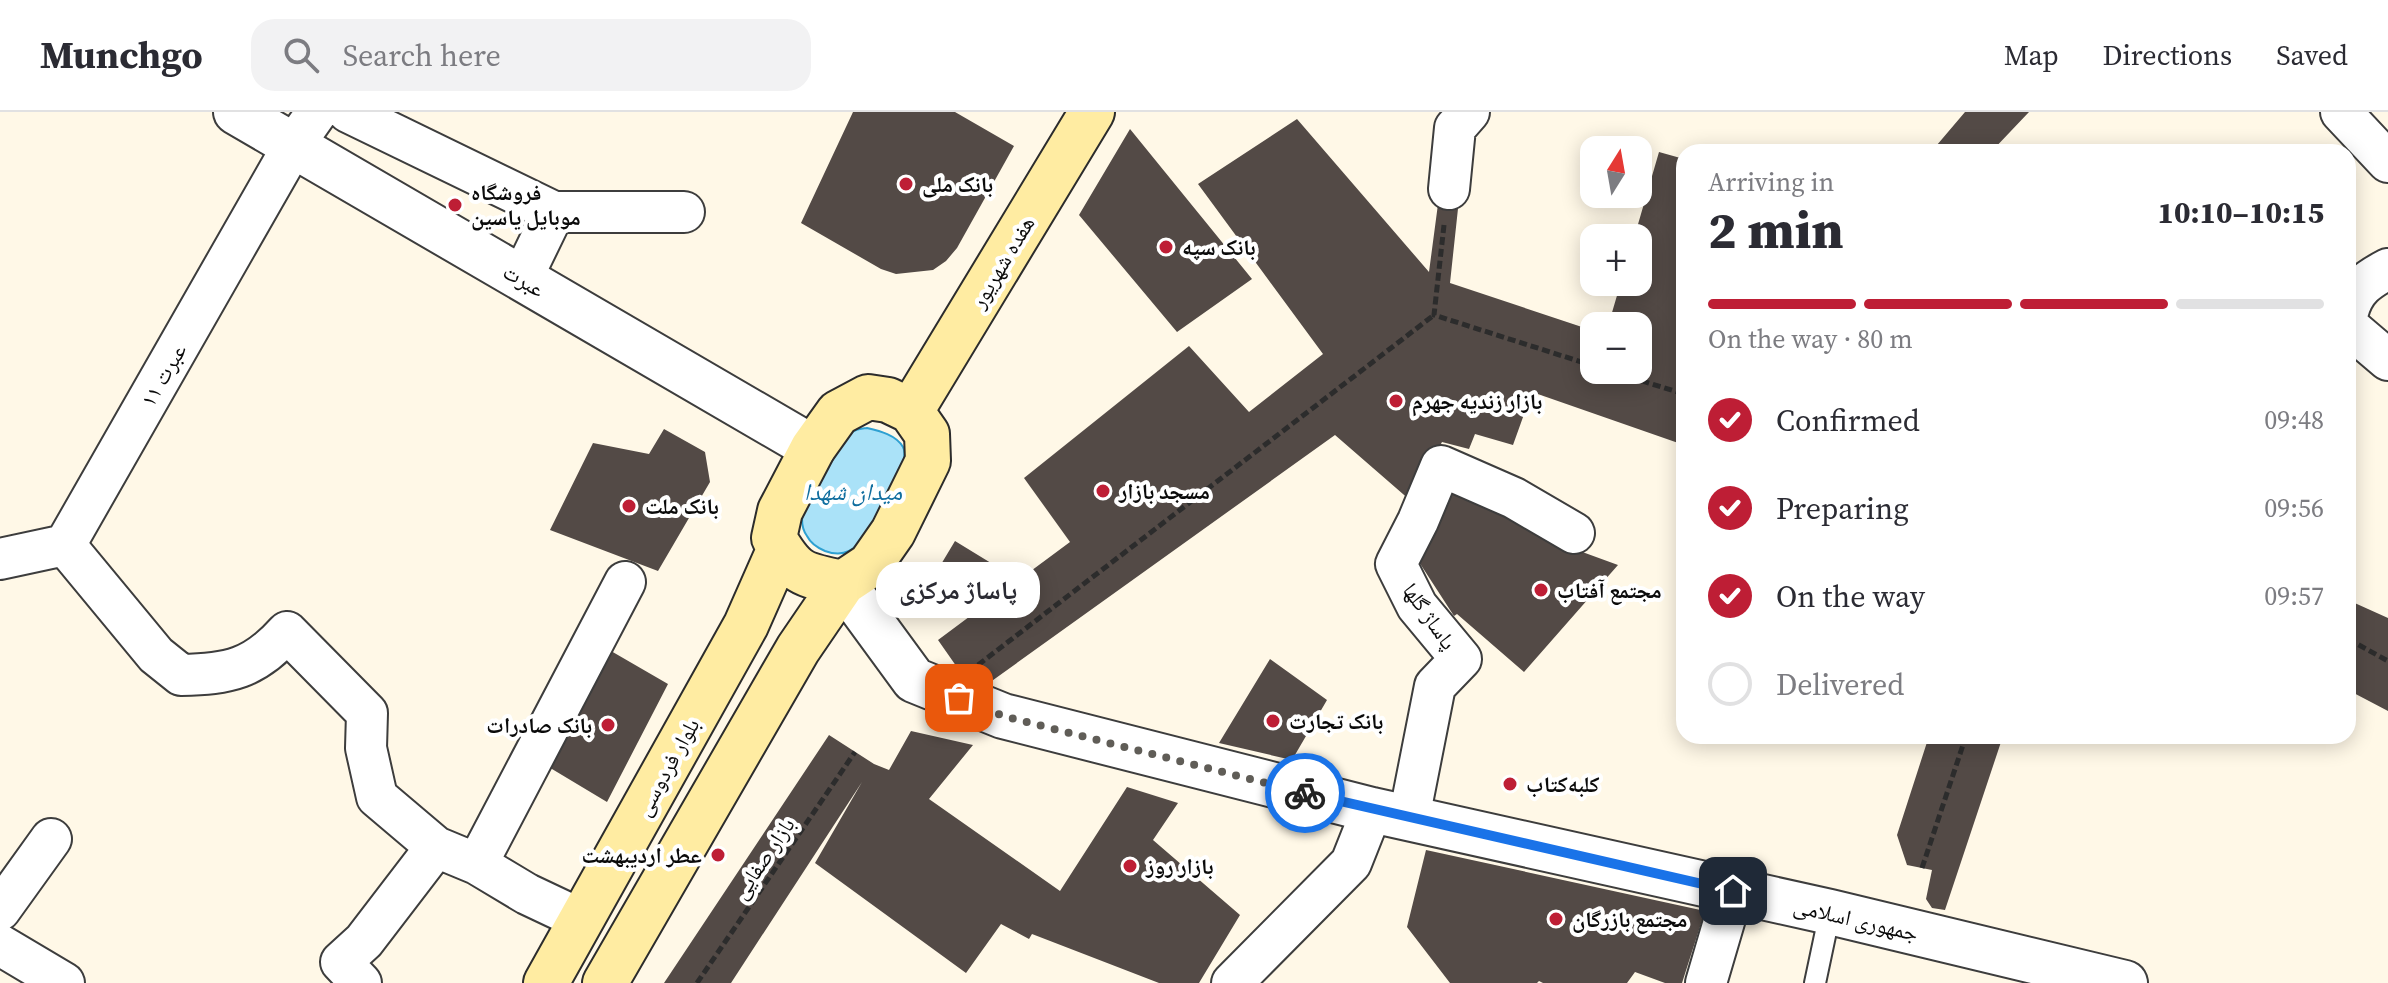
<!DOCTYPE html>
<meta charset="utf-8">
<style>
body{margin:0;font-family:"Source Serif 4","Noto Naskh Arabic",serif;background:#f2f2f3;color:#2b2b33;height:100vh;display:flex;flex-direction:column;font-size:30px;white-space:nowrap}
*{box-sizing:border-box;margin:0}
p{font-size:26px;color:#7c7c81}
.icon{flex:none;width:44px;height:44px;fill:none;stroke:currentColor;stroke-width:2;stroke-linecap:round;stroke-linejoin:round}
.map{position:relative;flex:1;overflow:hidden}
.sheet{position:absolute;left:1676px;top:32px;width:680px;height:600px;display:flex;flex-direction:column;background:#fff;border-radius:24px;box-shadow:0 4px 20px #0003}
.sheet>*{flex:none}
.needle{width:52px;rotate:11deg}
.controls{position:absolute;left:1580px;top:24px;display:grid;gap:16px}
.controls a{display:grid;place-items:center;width:72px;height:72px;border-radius:16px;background:#fff;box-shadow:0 4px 20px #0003;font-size:40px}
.pin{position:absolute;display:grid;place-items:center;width:68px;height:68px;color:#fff;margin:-34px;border-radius:16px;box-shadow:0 4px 12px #0006}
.courier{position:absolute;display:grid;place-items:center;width:80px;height:80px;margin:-40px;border:6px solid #1a73e8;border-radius:50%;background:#fff;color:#222;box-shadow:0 2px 10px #0007}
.bubble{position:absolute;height:56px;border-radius:24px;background:#fff;box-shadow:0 4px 20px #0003;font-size:26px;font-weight:800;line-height:56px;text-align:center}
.head em{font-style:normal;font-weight:800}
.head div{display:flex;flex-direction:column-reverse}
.head{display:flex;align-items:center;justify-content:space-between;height:136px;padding:0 32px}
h1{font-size:52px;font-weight:800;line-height:60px}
.bar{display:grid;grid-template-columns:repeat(4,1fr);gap:12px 8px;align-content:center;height:96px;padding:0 32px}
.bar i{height:10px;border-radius:6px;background:#e1e1e2}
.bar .current{background:#be1e35}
.bar p{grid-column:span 4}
ol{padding:0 32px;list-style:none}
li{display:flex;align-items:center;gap:24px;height:88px}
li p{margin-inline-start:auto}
li .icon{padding:8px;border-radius:50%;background:#be1e35;color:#fff;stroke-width:4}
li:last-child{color:#7c7c81}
li i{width:44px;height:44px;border:4px solid #e1e1e2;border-radius:50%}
header{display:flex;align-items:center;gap:48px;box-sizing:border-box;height:112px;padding:0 40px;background:#fff;border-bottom:2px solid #e1e1e2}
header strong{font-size:38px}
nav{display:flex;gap:44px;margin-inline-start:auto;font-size:28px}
.search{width:560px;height:72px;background:#f2f2f3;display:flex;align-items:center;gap:20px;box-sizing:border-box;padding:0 28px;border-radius:24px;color:#7c7c81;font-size:30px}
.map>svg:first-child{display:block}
.water{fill:#aae2f8;stroke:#2ea0d2;stroke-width:2}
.building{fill:#534a46}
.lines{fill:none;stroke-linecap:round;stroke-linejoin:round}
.service-casing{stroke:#3d3d3d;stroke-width:24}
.minor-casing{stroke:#3d3d3d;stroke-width:44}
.tertiary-casing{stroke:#3d3d3d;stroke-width:48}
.secondary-casing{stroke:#2c2c2c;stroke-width:48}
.path{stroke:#2c2c2c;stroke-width:5;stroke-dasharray:8 4;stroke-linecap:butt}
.service{stroke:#fff;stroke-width:20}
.minor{stroke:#fff;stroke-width:40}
.tertiary{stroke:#fff;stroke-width:44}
.secondary{stroke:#ffeca2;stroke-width:44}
.done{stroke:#605d57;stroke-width:8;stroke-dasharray:0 14.4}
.route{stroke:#1a73e8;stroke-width:10}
.poi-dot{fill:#be1e35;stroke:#fff;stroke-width:3}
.labels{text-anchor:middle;stroke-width:8;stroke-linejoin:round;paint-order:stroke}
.poi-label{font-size:22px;font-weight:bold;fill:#0a0a0a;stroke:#fff;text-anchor:start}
.street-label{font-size:22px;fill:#0a0a0a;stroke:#fff}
.water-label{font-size:24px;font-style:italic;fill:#106e9f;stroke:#fff}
</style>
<header>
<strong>Munchgo</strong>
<div class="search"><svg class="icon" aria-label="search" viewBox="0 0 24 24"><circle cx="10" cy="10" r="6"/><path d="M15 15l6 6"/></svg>Search here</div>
<nav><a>Map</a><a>Directions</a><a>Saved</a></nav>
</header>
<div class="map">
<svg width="2388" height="871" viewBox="0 0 2388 871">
<rect width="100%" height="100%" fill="#fff8e7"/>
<!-- water -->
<path class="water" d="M867 316C880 319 896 323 903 335 913 352 867 431 849 439 841 443 833 442 825 439 818 436 811 432 807 424 804 420 802 413 802 407 804 391 838 333 850 322 855 317 860 317 867 316Z"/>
<!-- building -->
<path class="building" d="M853 0H955L1014 34 957 136 946 149 933 158 896 162 881 157 801 111Z
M1965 0H2029L1991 40H1931Z
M1297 7 1429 160 1440 77 1460 78 1450 171 1594 219V258H1638V214H1608L1621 170H1638V126H1634L1659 40 1684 47V333L1532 280 1513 333 1475 322 1469 337 1442 330 1411 389 1335 323 975 581 938 528 1070 430 1024 366 1189 234 1249 300 1323 242 1198 72Z
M1130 17 1252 167 1177 220 1079 103Z
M664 317 705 340 710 370 658 459 550 418 593 331 649 342Z
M1452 375 1547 423 1544 426 1618 453 1524 560 1457 502 1454 504 1419 450Z
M955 429 1004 459 962 492 928 474Z
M2348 488 2388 506V599L2348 578Z
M611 539 668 572 607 690 547 654Z
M1270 547 1327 588 1292 648 1219 631Z
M911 619 973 633 929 687 1060 779 1127 675 1178 691 1153 728 1240 803 1199 871H1159L1032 822 1029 827 1001 812 966 861 815 751 862 670 731 871H664L829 623 874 652 889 658Z
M1929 624H2003L1945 798 1932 796 1926 787 1932 758 1907 753 1897 723Z
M1426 738 1705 799 1682 871H1665L1635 860 1627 871H1543L1539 869 1537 871H1450L1407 815Z"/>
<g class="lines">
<!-- service casing -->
<g class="service-casing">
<path id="service" d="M1815 871 1830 800"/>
</g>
<!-- minor casing -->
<g class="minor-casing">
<path id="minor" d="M348 0 554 100H684
M2341 0 2388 50
M1449 77 1455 16 1469 0
M522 166 554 100
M2348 200C2354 177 2367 168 2388 157
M2348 214 2388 248
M65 433 156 543 181 563C229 562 254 557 287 520L367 601 366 636 377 685 436 735 477 752 527 782 582 808
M0 447 65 433 293 34 317 0
M1409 706 1435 574 1461 547 1417 494 1396 452 1418 409 1441 354 1514 386 1574 421
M477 752 625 470
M0 798 51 727
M0 833 64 871
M361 871 341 850 364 829 436 735
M1232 871 1351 751 1372 698
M1706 871 1733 779"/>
</g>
<!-- tertiary casing -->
<g class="tertiary-casing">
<path id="tertiary" d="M236 0 813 336
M843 471 914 568 1003 604 1372 698 1830 800 2125 871"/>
</g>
<!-- secondary casing -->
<g class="secondary-casing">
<path id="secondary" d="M911 299 1092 0
M546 871 746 513 780 436
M605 871 798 537 843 471 870 453 893 420 928 349 927 322 911 299 888 288 868 285 838 301 813 336 780 399 774 426C795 462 802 463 843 471"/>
</g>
<!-- path -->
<path class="path" d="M1444 113 1434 203 1594 254
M1607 258 1684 282
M2348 527 2388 549
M978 553 1434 203
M1922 756 1966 624
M697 871 855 640"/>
<!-- service -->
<use href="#service" class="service"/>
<!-- minor -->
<use href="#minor" class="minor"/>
<!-- tertiary -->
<use href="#tertiary" class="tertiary"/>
<!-- secondary -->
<use href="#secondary" class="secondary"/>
</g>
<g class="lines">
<!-- done -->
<path class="done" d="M959 586 1003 604 1305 681"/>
<!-- route -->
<path class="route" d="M1305 681 1733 779"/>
</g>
<!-- markers -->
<g class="poi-dot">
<circle cx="906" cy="72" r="8"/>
<circle cx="455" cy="93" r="8"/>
<circle cx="1166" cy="135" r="8"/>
<circle cx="1396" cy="289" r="8"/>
<circle cx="1103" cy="379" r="8"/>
<circle cx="629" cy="394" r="8"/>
<circle cx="1541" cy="478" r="8"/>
<circle cx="1273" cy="609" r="8"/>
<circle cx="608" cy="613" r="8"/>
<circle cx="1510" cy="672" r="8"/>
<circle cx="718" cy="743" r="8"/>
<circle cx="1130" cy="754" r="8"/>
<circle cx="1556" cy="807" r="8"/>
</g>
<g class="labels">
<!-- poi labels -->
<g class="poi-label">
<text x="922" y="80">بانک ملی</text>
<text x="471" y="88">فروشگاه<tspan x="471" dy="25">موبایل یاسین</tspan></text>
<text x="1182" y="143">بانک سپه</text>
<text x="1412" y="297">بازار زندیه جهرم</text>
<text x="1119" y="387">مسجد بازار</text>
<text x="645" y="402">بانک ملت</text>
<text x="1557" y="486">مجتمع آفتاب</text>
<text x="1289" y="617">بانک تجارت</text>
<text x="592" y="621" text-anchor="end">بانک صادرات</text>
<text x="1526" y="680">کلبه‌کتاب</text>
<text x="702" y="751" text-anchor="end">عطر اردیبهشت</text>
<text x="1146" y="762">بازار روز</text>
<text x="1572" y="815">مجتمع بازرگان</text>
</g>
<!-- street labels -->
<g class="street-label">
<text transform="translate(1002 150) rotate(-59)" y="8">هفده شهریور</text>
<text transform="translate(524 168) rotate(30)" y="8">عبرت</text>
<text transform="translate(163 263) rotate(-60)" y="8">عبرت ۱۱</text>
<text transform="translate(1430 504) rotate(55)" y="8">پاساژ گلها</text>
<text transform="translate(667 655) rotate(-61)" y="8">بلوار فردوسی</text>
<text transform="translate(763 746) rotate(-56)" y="8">بازار صفایی</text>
<text transform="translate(1856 807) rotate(13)" y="8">جمهوری اسلامی</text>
</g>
<!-- water labels -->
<g class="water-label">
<text x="853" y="388">میدان شهدا</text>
</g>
</g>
</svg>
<div class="controls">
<a><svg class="needle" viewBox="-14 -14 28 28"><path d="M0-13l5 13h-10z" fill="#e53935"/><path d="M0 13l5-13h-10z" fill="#7c7c81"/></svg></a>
<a>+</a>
<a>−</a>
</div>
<div class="pin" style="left:959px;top:586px;background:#ea580c"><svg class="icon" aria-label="bag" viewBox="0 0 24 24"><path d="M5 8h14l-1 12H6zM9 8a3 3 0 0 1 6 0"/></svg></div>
<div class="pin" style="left:1733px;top:779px;background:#1f2937"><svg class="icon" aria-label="home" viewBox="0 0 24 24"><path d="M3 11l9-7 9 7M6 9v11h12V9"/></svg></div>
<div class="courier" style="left:1305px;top:681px"><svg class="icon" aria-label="bike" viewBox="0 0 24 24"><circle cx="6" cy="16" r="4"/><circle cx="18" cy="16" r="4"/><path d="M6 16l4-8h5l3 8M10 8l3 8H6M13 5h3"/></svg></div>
<div class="bubble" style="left:876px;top:450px;width:164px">پاساژ مرکزی</div>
<section class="sheet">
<div class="head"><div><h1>2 min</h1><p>Arriving in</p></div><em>10:10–10:15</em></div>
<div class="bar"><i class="current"></i><i class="current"></i><i class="current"></i><i></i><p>On the way · 80 m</p></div>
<ol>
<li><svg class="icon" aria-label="check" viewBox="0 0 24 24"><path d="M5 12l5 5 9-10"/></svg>Confirmed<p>09:48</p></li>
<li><svg class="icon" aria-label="check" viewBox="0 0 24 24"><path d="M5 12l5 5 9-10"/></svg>Preparing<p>09:56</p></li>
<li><svg class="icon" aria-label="check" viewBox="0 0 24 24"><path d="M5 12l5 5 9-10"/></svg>On the way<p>09:57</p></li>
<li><i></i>Delivered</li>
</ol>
</section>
</div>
